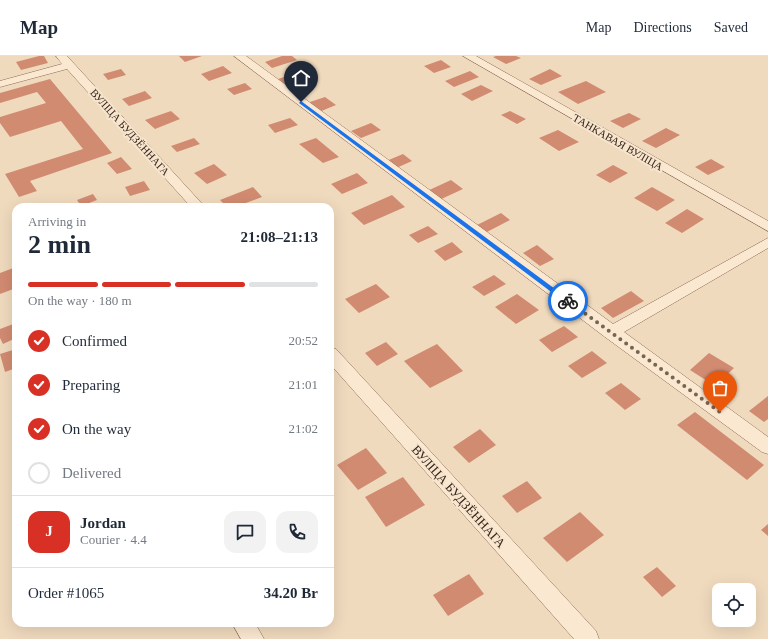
<!DOCTYPE html>
<meta charset="utf-8">
<style>
body{margin:0;font-family:"Times New Roman",serif;background:#f2f2f3;color:#1f2937;height:100vh;display:flex;flex-direction:column;font-size:15px;white-space:nowrap}
*{box-sizing:border-box;margin:0}
p{font-size:13px;color:#747a83}
.icon{flex:none;width:22px;height:22px;fill:none;stroke:currentColor;stroke-width:2;stroke-linecap:round;stroke-linejoin:round}
.map{position:relative;flex:1;overflow:hidden}
.details{position:absolute;left:12px;top:147px;width:322px;height:424px;display:flex;flex-direction:column;background:#fff;border-radius:12px;box-shadow:0 4px 16px #0002}
.details>*{flex:none}
.buttons{position:absolute;left:712px;top:527px;display:grid;gap:8px}
.buttons a{display:grid;place-items:center;width:44px;height:44px;border-radius:8px;background:#fff;box-shadow:0 4px 16px #0002;font-size:20px}
.pin{position:absolute;display:grid;place-items:center;width:34px;height:34px;color:#fff;margin:-41px -17px;border-radius:50% 50% 50% 0;rotate:-45deg;box-shadow:0 0 4px #0007}
.pin .icon{rotate:45deg}
.courier{position:absolute;display:grid;place-items:center;width:40px;height:40px;margin:-20px;border:3px solid #1a73e8;border-radius:50%;background:#fff;color:#222;box-shadow:0 1px 5px #0007}
.headline em{font-style:normal;font-weight:600}
.headline div{display:flex;flex-direction:column-reverse}
.headline{display:flex;align-items:center;justify-content:space-between;height:68px;padding:0 16px}
h1{font-size:26px;font-weight:600;line-height:30px}
.bar{display:grid;grid-template-columns:repeat(4,1fr);gap:6px 4px;align-content:center;height:48px;padding:0 16px}
.bar i{height:5px;border-radius:3px;background:#e0e1e3}
.bar .on{background:#d93025}
.bar p{grid-column:span 4}
.line{display:flex;align-items:center;gap:10px;padding:0 16px;border-top:1px solid #e0e1e3}
.line div{flex:1}
.round{display:grid;place-items:center;flex:none;width:42px;height:42px;border-radius:12px;background:#f2f2f3}
ol{padding:0 16px;list-style:none}
li{display:flex;align-items:center;gap:12px;height:44px}
li p{margin-inline-start:auto}
li .icon{padding:4px;border-radius:50%;background:#d93025;color:#fff;stroke-width:4}
li:last-child{color:#747a83}
li i{width:22px;height:22px;border:2px solid #e0e1e3;border-radius:50%}
header{display:flex;align-items:center;gap:24px;box-sizing:border-box;height:56px;padding:0 20px;background:#fff;border-bottom:1px solid #e0e1e3}
header strong{font-size:19px}
nav{display:flex;gap:22px;margin-inline-start:auto;font-size:14px}
.map>svg:first-child{display:block}
.building{fill:#d18b71}
.lines{fill:none;stroke-linecap:round;stroke-linejoin:round}
.street-casing{stroke:#8a6956;stroke-width:1}
.street{fill:#fbe8d1;fill-rule:evenodd}
.route{fill:#1a73e8}
.done{stroke:#786454;stroke-width:4;stroke-dasharray:0 7.2}
.labels{text-anchor:middle;stroke-width:4;stroke-linejoin:round;paint-order:stroke}
.far-street-label{font-size:11px;fill:#38251b;stroke:#f7e5ce}
.street-label{font-size:13px;fill:#38251b;stroke:#f7e5ce}
</style>
<header>
<strong>Map</strong>
<nav><a>Map</a><a>Directions</a><a>Saved</a></nav>
</header>
<div class="map">
<svg width="768" height="583" viewBox="0 0 768 583">
<rect width="100%" height="100%" fill="#f0dabe"/>
<!-- building -->
<path class="building" d="M39 0H44L48 7 21 14 16 6Z
M179 0H202L185 6Z
M282 0H292L297 4 272 12 265 6Z
M496 0H516L521 2 506 8 493 1Z
M441 4 451 11 434 17 424 10Z
M223 10 232 17 209 25 201 18Z
M121 13 126 19 108 24 103 18Z
M550 13 562 20 541 29 529 23Z
M302 15 310 21 297 25 302 29 291 33 278 23Z
M470 15 479 21 454 31 445 25Z
M50 23 112 97 30 125 37 135 19 141 5 118 83 93 61 65 10 81 0 67V61L46 47 37 36 0 47V37Z
M586 25 606 36 578 48 558 36Z
M245 27 252 33 234 39 227 33Z
M481 29 493 35 472 45 461 38Z
M145 35 152 42 129 50 122 43Z
M325 41 336 49 319 56 307 47Z
M171 55 180 63 155 73 145 64Z
M510 55 526 63 517 68 501 59Z
M629 57 641 63 623 72 610 65Z
M290 62 298 69 275 77 268 69Z
M371 67 381 74 361 82 351 75Z
M666 72 680 79 656 92 642 85Z
M558 74 579 86 559 95 539 82Z
M194 82 200 88 177 96 171 90Z
M316 82 339 101 323 107 299 88Z
M403 98 412 105 394 113 384 106Z
M121 101 132 113 117 118 107 107Z
M711 103 725 111 708 119 695 111Z
M214 108 227 119 207 128 194 117Z
M613 109 628 117 610 127 596 119Z
M357 117 368 127 342 138 331 128Z
M451 124 463 133 437 145 425 136Z
M144 125 150 134 130 140 125 131Z
M253 131 262 141 235 151H227L220 144Z
M652 131 675 144 657 155 634 142Z
M93 138 97 144 81 150 77 144Z
M392 139 405 151 364 169 351 157Z
M687 153 704 163 682 177 665 167Z
M501 157 510 164 485 177 475 170Z
M428 170 438 178 418 187 409 179Z
M452 186 463 196 445 205 434 195Z
M537 189 554 203 540 210 523 197Z
M16 211V232L0 238V217Z
M494 219 506 228 484 240 472 231Z
M376 228 390 241 359 257 345 243Z
M631 235 644 245 613 262 601 252Z
M517 238 539 254 516 268 495 251Z
M16 267V282L3 288 0 282V273Z
M564 270 578 281 552 296 539 284Z
M386 286 398 298 377 310 365 297Z
M437 288 463 315 430 332 404 305Z
M16 293V312L5 316 0 298Z
M592 295 607 307 582 322 568 310Z
M709 297 734 312 715 330 690 314Z
M621 327 641 343 625 354 605 337Z
M768 340V363L764 366 749 355Z
M695 356 764 409 747 424 677 369Z
M480 373 496 389 469 407 453 391Z
M366 392 387 417 358 434 337 409Z
M403 421 425 449 386 471 365 441Z
M527 425 542 442 517 457 502 440Z
M580 456 604 479 567 506 543 482Z
M768 468V480L761 474Z
M657 511 676 530 662 541 643 521Z
M469 518 484 538 448 560 433 539Z"/>
<g class="lines">
<!-- street casing -->
<g class="street-casing">
<path id="street" d="M56 0H67L205 151H191L67 13 0 31V25L62 8Z
M234 0H246L613 268 768 182V192L624 276 768 381V398L762 396 605 281Z
M463 0H476L768 165V175Z
M330 291 336 293 596 575 599 583H574L330 308Z
M232 567H255L264 583H241Z"/>
</g>
<!-- street -->
<use href="#street" class="street"/>
</g>
<!-- route -->
<path class="route" d="M301 45 570 244V247H566L299 47Z"/>
<g class="lines">
<!-- done -->
<path class="done" d="M568 245 720 356"/>
</g>
<g class="labels">
<!-- far-street labels -->
<g class="far-street-label">
<text transform="translate(130 76) rotate(48)" y="4">ВУЛІЦА БУДЗЁННАГА</text>
<text transform="translate(618 86) rotate(30)" y="4">ТАНКАВАЯ ВУЛІЦА</text>
</g>
<!-- street labels -->
<g class="street-label">
<text transform="translate(459 440) rotate(48)" y="5">ВУЛІЦА БУДЗЁННАГА</text>
</g>
</g>
</svg>
<div class="buttons">
<a><svg class="icon" aria-label="locate" viewBox="0 0 24 24"><circle cx="12" cy="12" r="6"/><path d="M12 2v4M12 18v4M2 12h4M18 12h4"/></svg></a>
</div>
<div class="pin" style="left:720px;top:356px;background:#ea580c"><svg class="icon" aria-label="bag" viewBox="0 0 24 24"><path d="M5 8h14l-1 12H6zM9 8a3 3 0 0 1 6 0"/></svg></div>
<div class="pin" style="left:301px;top:46px;background:#1f2937"><svg class="icon" aria-label="home" viewBox="0 0 24 24"><path d="M3 11l9-7 9 7M6 9v11h12V9"/></svg></div>
<div class="courier" style="left:568px;top:245px"><svg class="icon" aria-label="bike" viewBox="0 0 24 24"><circle cx="6" cy="16" r="4"/><circle cx="18" cy="16" r="4"/><path d="M6 16l4-8h5l3 8M10 8l3 8H6M13 5h3"/></svg></div>
<section class="details">
<div class="headline"><div><h1>2 min</h1><p>Arriving in</p></div><em>21:08–21:13</em></div>
<div class="bar"><i class="on"></i><i class="on"></i><i class="on"></i><i></i><p>On the way · 180 m</p></div>
<ol>
<li><svg class="icon" aria-label="check" viewBox="0 0 24 24"><path d="M5 12l5 5 9-10"/></svg>Confirmed<p>20:52</p></li>
<li><svg class="icon" aria-label="check" viewBox="0 0 24 24"><path d="M5 12l5 5 9-10"/></svg>Preparing<p>21:01</p></li>
<li><svg class="icon" aria-label="check" viewBox="0 0 24 24"><path d="M5 12l5 5 9-10"/></svg>On the way<p>21:02</p></li>
<li><i></i>Delivered</li>
</ol>
<div class="line" style="height:72px"><b class="round" style="background:#d93025;color:#fff">J</b><div><b>Jordan</b><p>Courier · 4.4</p></div><a class="round"><svg class="icon" aria-label="chat" viewBox="0 0 24 24"><path d="M4 5h16v11H9l-5 4z"/></svg></a><a class="round"><svg class="icon" aria-label="phone" viewBox="0 0 24 24"><path d="M5 4h4l2 5-3 2q2 4 5 5l2-3 5 2v4C11 20 4 13 5 4z"/></svg></a></div>
<div class="line" style="height:52px"><div>Order #1065</div><b>34.20 Br</b></div>
</section>
</div>
